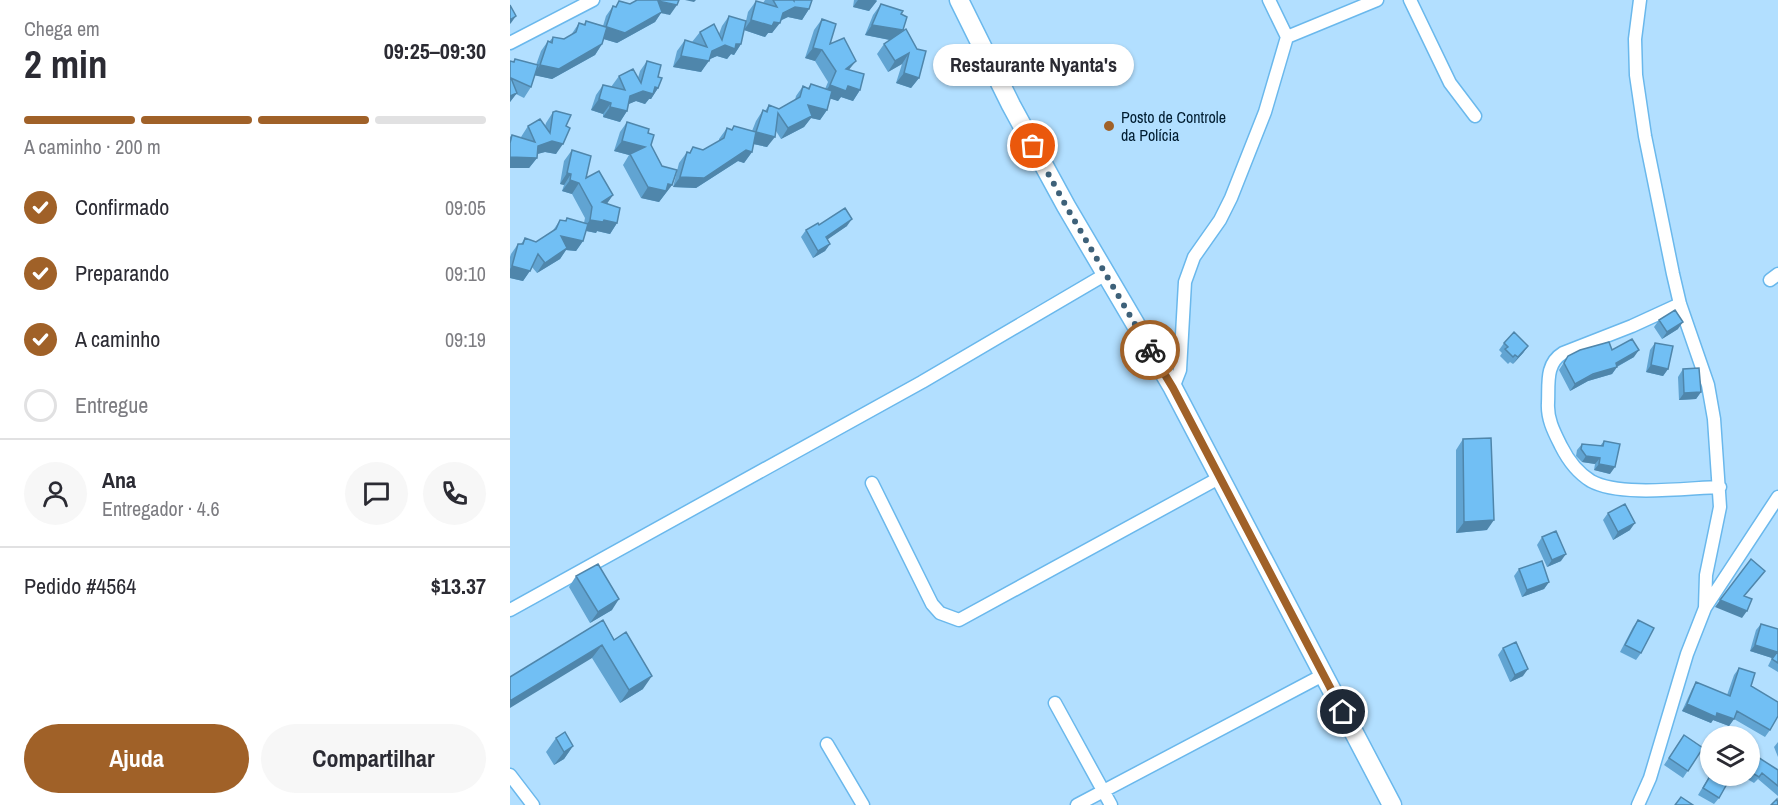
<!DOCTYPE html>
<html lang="pt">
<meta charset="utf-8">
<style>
body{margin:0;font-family:"Archivo Narrow",sans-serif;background:#f7f7f7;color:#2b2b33;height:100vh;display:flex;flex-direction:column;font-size:22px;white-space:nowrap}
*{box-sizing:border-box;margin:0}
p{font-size:20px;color:#7c7c81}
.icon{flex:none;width:33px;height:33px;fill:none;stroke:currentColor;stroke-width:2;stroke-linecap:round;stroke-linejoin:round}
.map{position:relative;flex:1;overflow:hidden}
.drawer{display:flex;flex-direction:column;background:#fff;width:510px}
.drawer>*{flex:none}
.fabs{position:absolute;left:1190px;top:726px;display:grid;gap:12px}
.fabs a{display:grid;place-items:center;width:60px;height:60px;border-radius:50%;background:#fff;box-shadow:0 2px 4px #0004;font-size:30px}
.pin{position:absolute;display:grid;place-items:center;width:51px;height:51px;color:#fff;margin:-26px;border:3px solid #fff;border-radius:50%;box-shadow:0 2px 6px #0007}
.courier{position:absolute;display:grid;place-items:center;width:60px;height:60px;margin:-30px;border:4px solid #a06128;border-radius:50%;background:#fff;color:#222;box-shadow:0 2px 8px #0007}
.bubble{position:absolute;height:42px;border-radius:21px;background:#fff;box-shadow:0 2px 4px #0004;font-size:20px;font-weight:700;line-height:42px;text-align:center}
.head em{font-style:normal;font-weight:700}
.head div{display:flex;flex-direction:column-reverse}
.head{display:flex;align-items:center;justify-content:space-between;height:102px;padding:0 24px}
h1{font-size:39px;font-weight:700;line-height:45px}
.bar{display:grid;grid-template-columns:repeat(4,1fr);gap:9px 6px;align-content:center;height:72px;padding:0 24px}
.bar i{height:8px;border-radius:4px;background:#e1e1e2}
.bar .on{background:#a06128}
.bar p{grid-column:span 4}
.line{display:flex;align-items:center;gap:15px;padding:0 24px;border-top:2px solid #e1e1e2}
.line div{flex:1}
.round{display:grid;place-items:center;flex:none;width:63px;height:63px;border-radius:32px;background:#f7f7f7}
ol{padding:0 24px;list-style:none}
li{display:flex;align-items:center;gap:18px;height:66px}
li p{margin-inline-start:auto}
li .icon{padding:6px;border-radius:50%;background:#a06128;color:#fff;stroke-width:4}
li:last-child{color:#7c7c81}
li i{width:33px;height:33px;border:3px solid #e1e1e2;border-radius:50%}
.action{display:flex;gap:12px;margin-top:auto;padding:12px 24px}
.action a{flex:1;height:69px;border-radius:36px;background:#a06128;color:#fff;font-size:24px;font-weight:700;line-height:69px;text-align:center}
.action a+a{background:#f7f7f7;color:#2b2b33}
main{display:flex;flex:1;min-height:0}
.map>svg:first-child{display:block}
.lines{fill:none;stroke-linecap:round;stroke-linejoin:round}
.minor-casing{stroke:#6ab8ec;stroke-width:15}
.primary-casing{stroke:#6ab8ec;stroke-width:21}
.minor{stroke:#fff;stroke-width:12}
.primary{stroke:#fff;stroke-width:18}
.wall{fill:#61a4d2}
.shaded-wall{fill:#4f86ab}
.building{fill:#71bff4;stroke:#4f86ab;stroke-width:1.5}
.done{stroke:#3e6179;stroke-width:6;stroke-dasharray:0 10.8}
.route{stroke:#a06128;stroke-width:8}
.poi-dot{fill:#a06128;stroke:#b2dfff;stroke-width:2}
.labels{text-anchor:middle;stroke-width:5;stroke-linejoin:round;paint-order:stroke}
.poi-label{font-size:16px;fill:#001d31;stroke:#b2dfff;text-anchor:start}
</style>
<main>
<section class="drawer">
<div class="head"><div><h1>2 min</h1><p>Chega em</p></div><em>09:25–09:30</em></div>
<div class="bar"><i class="on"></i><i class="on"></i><i class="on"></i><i></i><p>A caminho · 200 m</p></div>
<ol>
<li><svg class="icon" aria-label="check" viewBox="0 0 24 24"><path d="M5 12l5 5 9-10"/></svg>Confirmado<p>09:05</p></li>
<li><svg class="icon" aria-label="check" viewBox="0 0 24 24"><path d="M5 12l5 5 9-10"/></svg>Preparando<p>09:10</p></li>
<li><svg class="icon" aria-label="check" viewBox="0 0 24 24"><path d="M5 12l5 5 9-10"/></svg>A caminho<p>09:19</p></li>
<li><i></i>Entregue</li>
</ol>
<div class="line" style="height:108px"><a class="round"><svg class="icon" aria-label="person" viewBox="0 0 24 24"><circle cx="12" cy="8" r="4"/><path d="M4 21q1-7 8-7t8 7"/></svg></a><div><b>Ana</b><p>Entregador · 4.6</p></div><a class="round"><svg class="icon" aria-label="chat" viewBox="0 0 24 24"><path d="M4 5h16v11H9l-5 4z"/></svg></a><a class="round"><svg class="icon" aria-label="phone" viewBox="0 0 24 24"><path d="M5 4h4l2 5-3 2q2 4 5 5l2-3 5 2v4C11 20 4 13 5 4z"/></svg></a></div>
<div class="line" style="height:78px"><div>Pedido #4564</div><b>$13.37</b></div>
<div class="action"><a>Ajuda</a><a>Compartilhar</a></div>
</section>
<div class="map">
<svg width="1268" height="805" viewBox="0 0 1268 805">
<rect width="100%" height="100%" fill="#b2dfff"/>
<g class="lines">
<!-- minor casing -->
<g class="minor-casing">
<path id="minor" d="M900 0 940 83 965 116
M1130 0 1125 39 1126 75 1135 136 1163 274 1170 304 1198 385 1204 419 1210 507 1196 575 1195 608
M777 37 867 0
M0 43 83 0
M1260 280 1268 274
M1170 304 1122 326 1053 353C1035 364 1039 384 1038 403 1037 419 1044 432 1051 446 1058 460 1068 473 1081 481 1110 497 1176 488 1210 487
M663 388 670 370 675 282 684 257 710 220 721 198 755 112 777 37 759 0
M362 483 422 604 430 613 449 620 709 478
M0 610 412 382 596 274
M545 703 601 805
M317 744 353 805
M0 775 23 805
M567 805 813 675
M1128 805 1140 778 1177 654 1195 608 1268 497"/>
</g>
<!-- primary casing -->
<g class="primary-casing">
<path id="primary" d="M449 0 501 105 556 206 663 388 882 805"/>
</g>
<!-- minor -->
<use href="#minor" class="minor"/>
<!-- primary -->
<use href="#primary" class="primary"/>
</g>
<!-- wall -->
<path class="wall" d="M255 0H302L299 9 292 20 278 17 270 21 262 33H258L255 37 234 30 238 12 246 1 253 3Z
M344 0H367L359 11 343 7Z
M109 1 160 15 151 13 145 22 107 43 94 39 92 44 85 55 42 79 25 75 21 87 14 98 6 94 0 102V61L3 62 5 59 26 65 31 51 38 41 39 42 43 37 54 39 61 35 69 23 74 24 76 21 93 26 96 16 103 6 105 7Z
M371 4 391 14 393 30 391 32 409 78 401 88 386 83 392 64 378 72 367 54 374 44 380 40 355 35 363 15Z
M219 16 231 44 224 55 221 54 217 59 207 56 199 59 191 72 163 67 167 51 175 40 182 42 190 32 209 34 212 26Z
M312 19 320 44 339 70 350 90 343 101 331 97 328 101 320 98 317 110 310 120 301 118 294 127 271 139 266 131 257 147 243 144 242 152 234 163 228 161 186 188 163 187 169 163 177 152 179 153 183 147 193 150 209 141V139L217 128 222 129 224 126 242 131 246 121 253 110 255 111 259 105 269 109 285 100 286 96 293 86 298 88 301 84 315 89 318 82 305 61 295 58 304 30Z
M137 61 148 77V88L141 99H139L135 104 126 101 118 104 117 111 110 122 93 117V114L81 110 86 95 93 85 101 87 109 76 128 78 130 71Z
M43 112 56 126 46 154 35 152 27 154V158L19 168H0V137L2 135 11 138V137L18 126H35L36 123Z
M117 122 138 133 141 145 162 185 149 202 131 198 113 165 119 155 104 151 110 132Z
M62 150 76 178 103 195 97 203 107 223 100 234 87 231 86 233 76 231 73 241 66 251 56 250 50 259 27 273 22 267 13 281 0 278V257L1 254 8 244H11L15 238 26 242 42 232 50 220 55 221 57 218 74 223 75 218 62 194 52 191 54 185 50 184 54 161Z
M309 225 337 226 317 239 320 244 315 251 303 258 291 237 296 230Z
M1149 320 1168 329 1152 339 1144 327Z
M994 343 1018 346 1013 353 1003 364 1000 362 998 364 990 356 992 353 989 350Z
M1145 343 1158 369 1153 376 1136 372 1140 350Z
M1102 350 1124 357 1107 367 1102 374 1078 381 1060 391 1049 370 1058 356Z
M1173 369 1191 392 1186 399 1169 400 1168 377Z
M953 439 977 530 946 533V450Z
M1094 441 1100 474 1084 470 1085 464 1072 462 1066 456 1067 450 1072 444 1090 446Z
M1098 513 1120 530 1103 540 1093 520Z
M1032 537 1051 561 1037 567 1027 545Z
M1009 569 1039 582 1034 589 1012 597 1004 576Z
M66 576 102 610 80 623 59 587Z
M93 620 133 689 110 703 82 658Z
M1128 620 1131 653 1126 660 1110 652 1123 627Z
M1251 624 1268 629V672L1258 666 1262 658 1240 651 1246 630Z
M993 648 1013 676 1000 682 988 655Z
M1229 668 1241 686 1260 730 1255 737 1224 719 1219 726 1203 720 1201 723 1172 711 1182 689 1186 682 1217 695 1224 675Z
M1174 735 1193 748 1173 778 1154 765Z
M46 738 63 746 54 759 44 765 36 752Z
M1268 742V757L1264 747Z
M1239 759 1268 770V796L1248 779 1244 783 1232 776H1239Z
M1200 775 1209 798 1204 804 1188 795Z"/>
<!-- shaded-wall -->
<path class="shaded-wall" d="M175 0H186L184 2Z
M348 0H365L367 1 359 11 343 7Z
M148 1 167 5 160 15 151 13 145 22 107 43 90 38 97 27Z
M285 7 299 9 292 20 278 17 267 22 270 23 262 33H258L255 37 234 30 241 20 264 22 273 13Z
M6 16 1 23 0 24V20Z
M362 25 393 30 385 41 355 35Z
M92 44 85 55 42 79 23 75 30 65Z
M226 44H231L224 55 221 54 217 59 207 56 196 61H199L191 72 163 67 171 56 202 51 215 45Z
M303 48 312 50 305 61 295 58Z
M399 53 392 64 378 72 385 61Z
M346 61 338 71 336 69Z
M394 73 409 78 401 88 386 83Z
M320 85 338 86 350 90 343 101 331 97 328 101 312 96Z
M145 87 148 88 141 99H139L135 104 126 101 112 107 120 96 133 91Z
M7 93 0 102V96Z
M89 99 101 103 93 114 81 110Z
M298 105 317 110 310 120 301 118 294 127 271 139 278 128Z
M100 107 117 111 110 122 93 117Z
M246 132 265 137 257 147 239 143Z
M42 141 53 144 46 154 35 152 20 156 28 146Z
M112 141 135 147 119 155 104 151Z
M236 150 242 152 234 163 228 161 186 188 163 187 170 177Z
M0 157 27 158 19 168H0Z
M57 173 61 174 54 185 50 184Z
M60 180 69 183 62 194 52 191Z
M158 184 162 185 149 202 131 198 138 187Z
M103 195 96 205 92 202Z
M342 219 337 226 311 244 316 237Z
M80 220H94L107 223 100 234 87 231 86 233 72 230Z
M51 236 73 241 66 251 56 250 50 259 27 273Z
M320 244 315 251 303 258 308 251Z
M2 266 20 271 13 281 0 278V269Z
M1173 322 1168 329 1152 339 1157 332Z
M1018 346 1013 353 1003 364 1008 357Z
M1129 350 1124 357 1106 367H1107L1102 374 1078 381 1060 391 1065 384 1106 363Z
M1141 365 1158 369 1153 376 1136 372Z
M1191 392 1186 399 1169 400 1174 393Z
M1076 456 1090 458 1085 464 1072 462Z
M1089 464 1105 467 1100 474 1084 470Z
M984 520 977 530 946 533 954 522Z
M1125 523 1120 530 1103 540 1108 532Z
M1056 554 1051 561 1037 567 1042 560Z
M1039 582 1034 589 1012 597 1017 590Z
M109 599 102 610 80 623 88 612Z
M1210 600 1237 611 1232 618 1205 607Z
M92 645 82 658 0 708V701Z
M1245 645 1267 652 1262 658 1240 651Z
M1018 669 1013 676 1000 682 1005 675Z
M142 676 133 689 110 703 119 690Z
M1177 704 1224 719 1219 726 1203 720 1201 723 1172 711Z
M63 746 54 759 44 765 54 752Z"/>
<!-- building -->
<path class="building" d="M127 0H169L167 5 148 1 152 12 115 33 97 27 92 44 49 69 30 65 38 41 42 43 43 37 54 39 66 32 69 23 75 25 76 21 96 27 103 6 106 7 109 1 120 4Z
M263 0H283L284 1V0H302L299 9 285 7 273 13 270 23 264 22 262 26 241 20 246 1 267 7Z
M371 4 393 11 391 14 397 17 393 30 362 25Z
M0 5 6 16 0 20Z
M219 16 236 21 231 44H226L225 49 215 45 202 51 199 61 171 56 175 40 197 47 190 32 204 24 212 40Z
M312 19 326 24 320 44 334 38 346 61 336 69 354 74 350 90 338 86 336 91 320 85 326 71 312 50 303 48Z
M396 29 407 49 416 51 409 78 394 73 399 53 385 61 374 44Z
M5 59 28 65 21 87 1 78 7 93 0 96V61L4 62Z
M137 61 151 65 148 77 152 78 148 88 145 87 143 94 133 91 120 96 117 111 100 107 101 103 89 99 93 85 115 90 109 76 123 69 131 83Z
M301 84 322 91 317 110 298 105 302 116 278 128 268 113 265 137 246 132 253 110 257 112 259 105 269 109 290 97 293 86 299 89Z
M46 111 61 115 56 126 60 128 53 144 42 141 28 146 27 158 0 157V143L2 135 25 142 18 126 30 119 40 133 43 112Z
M117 122 139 129 138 133 144 135 141 145 152 166 167 170 162 185 158 184 156 191 138 187 120 154 135 147 112 141Z
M224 126 246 132 242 152 236 150 194 178 170 177 177 152 180 153 183 147 193 150 214 138 217 128 222 130Z
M62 150 81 156 76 178 89 171 103 195 92 202 110 208 107 223 94 220 93 222 80 220 82 207 69 183 60 180 61 174 57 173Z
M335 208 342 219 316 237 320 244 308 251 296 230 308 223 309 225Z
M57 218 78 224 73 241 51 236 57 248 35 263 28 254 20 271 2 266 8 244H13L15 238 26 242 46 229 50 220 56 221Z
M1165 310 1173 322 1157 332 1149 320Z
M1004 332 1018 346 1008 357 1005 355 1003 357 995 349 998 347 994 343Z
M1122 339 1129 350 1106 363 1107 367 1083 374 1065 384 1054 363 1058 356 1070 350 1099 342 1102 350Z
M1145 343 1163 346 1158 369 1141 365Z
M1189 368 1191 392 1174 393 1173 369Z
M981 438 984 520 954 522 953 439Z
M1094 441 1110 444 1105 467 1089 464 1090 458 1076 456 1071 449 1072 444 1093 446Z
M1115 504 1125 523 1108 532 1098 513Z
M1046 531 1056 554 1042 560 1032 537Z
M1241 559 1255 571 1234 596 1242 599 1237 611 1210 600Z
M1032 561 1039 582 1017 590 1009 569Z
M88 564 109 599 88 612 66 576Z
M93 620 104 640 116 632 142 676 119 690 92 645 0 701V677Z
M1128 620 1144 628 1131 653 1115 645Z
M1251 624 1268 629V663L1262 659 1267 652 1245 645Z
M1006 642 1018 669 1005 675 993 648Z
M1229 668 1245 673 1241 686 1268 702V716L1260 730 1227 711 1224 719 1207 713 1206 717 1177 704 1186 682 1220 696Z
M55 732 63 746 54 752 46 738Z
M1174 735 1193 748 1178 771 1159 758Z
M1243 754 1268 770V786L1252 773 1249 777 1239 771V760Z
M1200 776H1207L1218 782 1209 798 1193 788Z
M1171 797 1183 805H1165Z
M1267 799 1268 805H1261Z"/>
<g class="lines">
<!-- done -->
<path class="done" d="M523 146 556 206 640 350"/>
<!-- route -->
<path class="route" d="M640 350 663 388 833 712"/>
</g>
<!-- markers -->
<circle class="poi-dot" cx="599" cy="126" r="6"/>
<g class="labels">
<!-- poi labels -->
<g class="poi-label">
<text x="611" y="123">Posto de Controle<tspan x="611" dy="18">da Polícia</tspan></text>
</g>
</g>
</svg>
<div class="fabs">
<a><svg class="icon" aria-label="layers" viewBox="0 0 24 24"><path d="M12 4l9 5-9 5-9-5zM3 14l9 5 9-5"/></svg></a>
</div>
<div class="pin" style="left:523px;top:146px;background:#ea580c"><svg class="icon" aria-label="bag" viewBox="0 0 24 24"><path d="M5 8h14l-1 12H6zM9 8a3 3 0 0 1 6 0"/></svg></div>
<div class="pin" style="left:833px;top:712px;background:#1f2937"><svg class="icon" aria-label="home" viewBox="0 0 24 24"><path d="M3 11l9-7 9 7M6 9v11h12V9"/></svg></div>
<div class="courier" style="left:640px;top:350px"><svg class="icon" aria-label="bike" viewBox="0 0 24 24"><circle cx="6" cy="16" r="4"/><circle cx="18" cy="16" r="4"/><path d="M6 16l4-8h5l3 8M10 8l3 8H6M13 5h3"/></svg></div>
<div class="bubble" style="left:423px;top:44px;width:201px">Restaurante Nyanta's</div>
</div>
</main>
